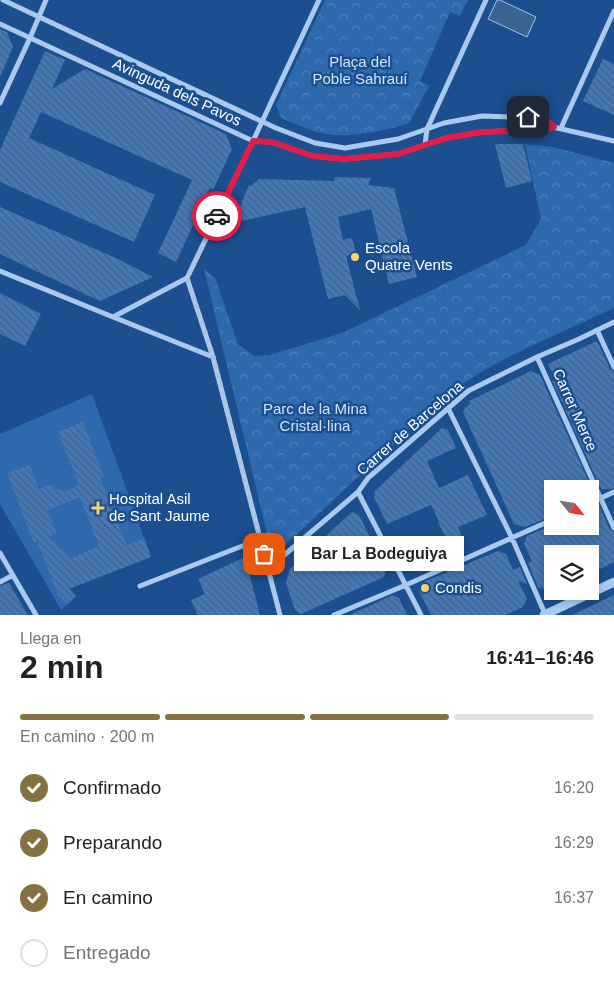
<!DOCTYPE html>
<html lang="es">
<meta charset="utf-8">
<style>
body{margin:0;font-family:Arial,sans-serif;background:#f2f2f2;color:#222;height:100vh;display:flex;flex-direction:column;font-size:19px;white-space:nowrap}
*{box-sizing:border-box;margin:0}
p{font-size:16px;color:#767676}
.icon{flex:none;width:28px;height:28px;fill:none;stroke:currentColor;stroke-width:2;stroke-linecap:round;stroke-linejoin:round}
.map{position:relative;height:615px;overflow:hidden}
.sheet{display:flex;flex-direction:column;background:#fff;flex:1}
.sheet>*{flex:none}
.needle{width:32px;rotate:120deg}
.tools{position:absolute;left:544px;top:480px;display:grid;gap:10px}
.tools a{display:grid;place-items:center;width:55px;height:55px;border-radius:0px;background:#fff;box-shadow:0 2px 8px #0003;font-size:25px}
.pin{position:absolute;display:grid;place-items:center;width:42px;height:42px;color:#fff;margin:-21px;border-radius:10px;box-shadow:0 2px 8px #0006}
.courier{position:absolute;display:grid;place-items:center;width:50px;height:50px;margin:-25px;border:4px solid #e11d48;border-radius:50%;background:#fff;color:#222;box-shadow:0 1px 6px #0007}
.bubble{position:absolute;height:35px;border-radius:0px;background:#fff;box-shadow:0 2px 8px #0003;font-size:16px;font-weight:600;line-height:35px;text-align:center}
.headline em{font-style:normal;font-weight:600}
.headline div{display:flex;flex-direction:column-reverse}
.headline{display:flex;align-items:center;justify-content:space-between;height:85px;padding:0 20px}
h1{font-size:32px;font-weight:600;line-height:38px}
.bar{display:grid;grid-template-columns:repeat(4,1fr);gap:8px 5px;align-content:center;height:60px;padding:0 20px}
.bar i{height:6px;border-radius:4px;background:#e0e0e0}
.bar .selected{background:#857141}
.bar p{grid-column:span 4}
ol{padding:0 20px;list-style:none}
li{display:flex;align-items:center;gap:15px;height:55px}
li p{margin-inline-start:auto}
li .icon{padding:5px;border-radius:50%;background:#857141;color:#fff;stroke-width:4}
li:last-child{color:#767676}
li i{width:28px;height:28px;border:2px solid #e0e0e0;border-radius:50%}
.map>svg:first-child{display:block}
.grass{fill:#2e69ad}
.park{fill:url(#park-crowns)}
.water{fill:#3c6290;stroke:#9cc4f0}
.building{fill:url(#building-back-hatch);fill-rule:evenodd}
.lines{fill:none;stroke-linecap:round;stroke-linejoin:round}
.minor{stroke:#a9c9ee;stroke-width:5}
.tertiary{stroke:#a9c9ee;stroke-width:9}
.done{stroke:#afc1d8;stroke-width:5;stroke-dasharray:0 9}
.route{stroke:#e11d48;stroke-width:6}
.poi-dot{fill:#ffd166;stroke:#1b4f8f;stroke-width:2}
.labels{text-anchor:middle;stroke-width:5;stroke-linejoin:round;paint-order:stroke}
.park-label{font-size:15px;fill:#cfe3fa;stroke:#1b4f8f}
.street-label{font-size:15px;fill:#fff;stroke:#1b4f8f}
.poi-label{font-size:15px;fill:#fff;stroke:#1b4f8f;text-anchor:start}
</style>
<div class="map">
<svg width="614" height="615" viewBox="0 0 614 615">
<defs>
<pattern id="park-crowns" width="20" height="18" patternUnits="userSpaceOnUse" patternTransform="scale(1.25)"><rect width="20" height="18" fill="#2e69ad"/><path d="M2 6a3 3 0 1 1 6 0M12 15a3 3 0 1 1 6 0" fill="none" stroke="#4d80b9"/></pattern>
<pattern id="building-back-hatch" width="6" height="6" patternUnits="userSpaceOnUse" patternTransform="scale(1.25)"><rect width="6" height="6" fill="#4478b7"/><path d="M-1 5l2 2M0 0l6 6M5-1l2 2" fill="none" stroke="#486282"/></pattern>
</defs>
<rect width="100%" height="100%" fill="#1b4f8f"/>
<!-- grass -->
<path class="grass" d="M92 394 151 557 69 588 76 596 61 610 0 504V434Z"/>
<!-- park -->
<path class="park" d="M325 0H468L460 16 450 12 420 81 429 86 409 123C389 130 354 137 333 135 315 133 298 125 281 118L276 105Z
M525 144 553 147 614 163V308L514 354 481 372 446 395 283 547 269 542 204 269 215 278 238 344 254 356 270 355 342 333 526 245 541 219Z"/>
<!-- water -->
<path class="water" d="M497 0H500L536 17 527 37 488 19Z"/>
<!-- building -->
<path class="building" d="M0 29 7 32 13 47 0 77Z
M45 51 65 60 52 89 85 69 226 134 232 149 213 190 210 188 176 262 158 253 192 180 41 112 29 138 155 195 134 242 0 182V150Z
M603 59 614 64V115L583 101Z
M495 144H523L532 181 506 188Z
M334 177 371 178 368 185 394 188 417 277 389 284 371 209 338 217 343 240 352 238 356 253 346 256 360 310 345 295 328 299 305 207 233 223 249 185 251 186 259 179 335 181Z
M0 207 116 258 153 277 100 301 0 254Z
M0 293 41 314 25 346 0 334Z
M597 341 610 369 614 371V488L611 489H601L552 380 557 382 548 364Z
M531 371 540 375 592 489H552V516L525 527 514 524 463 412 465 408 470 404 469 401Z
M83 422 104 477 101 479 123 537V536L127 545 144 538 151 557 69 589 76 596 68 604 58 595 37 541 34 543 7 473 30 465 39 489 52 484 54 488 65 491 79 485 58 432ZM80 497 99 546 72 558 48 537 57 533 47 510Z
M442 428 448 430 456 448 427 461 439 488 468 475 487 515 458 527 464 542 451 548 438 522 439 521 431 505 387 524 374 497 375 491Z
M599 505 610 530 614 532V562L590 574V554H552V592L538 587 528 563 532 561 524 544 527 536 552 525V526H590V509Z
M352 512 359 515 386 570 384 577 301 614 295 610 286 583 290 569Z
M498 551 506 554 513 570 520 567 527 584 518 581 527 599 523 607 505 615H431L419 591 421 583Z
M245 557 260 615H198L191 600 205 594 198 579Z
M8 583H9L28 615H0V586Z
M393 595 399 598 407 615H350Z
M614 595V615H572Z"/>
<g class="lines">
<!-- minor -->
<path class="minor" d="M3 0 276 128 315 143 345 148 398 139 444 123 482 116 544 118 553 127
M0 24 253 141 271 142 313 156 344 159 398 154 446 138 482 132 543 130 553 127 614 141
M0 103 30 38 46 0
M561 128 614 11
M425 144 427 129 486 0
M0 271 113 317 213 357
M113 317 187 278
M597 330 614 367
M537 357 614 528
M448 408 512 538 545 614
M358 492 421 615
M590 503 614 492
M0 553 36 615
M268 569 358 492 368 478 468 391 537 357 579 339 614 322
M0 582 13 575
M140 586 260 539
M280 615 213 357 187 278 253 141 319 0
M334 615 406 585 552 520"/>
<!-- tertiary -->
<path class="tertiary" d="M544 615 614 582"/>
</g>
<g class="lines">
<!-- done -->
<path class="done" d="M217 216 187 278 213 356 264 554"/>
<!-- route -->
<path class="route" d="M217 216 253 141 272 142 313 156 344 159 398 154 446 138 482 132 543 130 554 127 544 118 528 117"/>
</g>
<!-- markers -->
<g class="poi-dot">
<circle cx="355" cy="257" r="5"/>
<path d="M95.5 500.5h5v5h5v5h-5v5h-5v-5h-5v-5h5z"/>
<circle cx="425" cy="588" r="5"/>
</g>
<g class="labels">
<!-- park labels -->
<g class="park-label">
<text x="360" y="67">Plaça del<tspan x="360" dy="17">Poble Sahrauí</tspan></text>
<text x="315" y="414">Parc de la Mina<tspan x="315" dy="17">Cristal·lina</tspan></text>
</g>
<!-- street labels -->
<g class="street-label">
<text transform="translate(177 92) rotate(25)" y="5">Avinguda dels Pavos</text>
<text transform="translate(575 410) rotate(66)" y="5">Carrer Merce</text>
<text transform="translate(410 428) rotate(-41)" y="5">Carrer de Barcelona</text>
</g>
<!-- poi labels -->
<g class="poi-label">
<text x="365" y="253">Escola<tspan x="365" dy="17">Quatre Vents</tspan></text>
<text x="109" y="504">Hospital Asil<tspan x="109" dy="17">de Sant Jaume</tspan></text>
<text x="435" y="593">Condis</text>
</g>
</g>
</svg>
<div class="tools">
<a><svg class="needle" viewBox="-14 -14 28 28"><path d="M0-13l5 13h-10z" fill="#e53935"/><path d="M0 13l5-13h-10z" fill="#767676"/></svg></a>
<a><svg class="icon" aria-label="layers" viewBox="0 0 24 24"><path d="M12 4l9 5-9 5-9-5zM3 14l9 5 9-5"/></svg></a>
</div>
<div class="pin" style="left:264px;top:554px;background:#ea580c"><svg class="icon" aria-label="bag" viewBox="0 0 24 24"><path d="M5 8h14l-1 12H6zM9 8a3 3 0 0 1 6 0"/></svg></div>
<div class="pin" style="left:528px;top:117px;background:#1f2937"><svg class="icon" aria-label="home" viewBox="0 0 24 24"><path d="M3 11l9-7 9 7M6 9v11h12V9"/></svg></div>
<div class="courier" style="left:217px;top:216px"><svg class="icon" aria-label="car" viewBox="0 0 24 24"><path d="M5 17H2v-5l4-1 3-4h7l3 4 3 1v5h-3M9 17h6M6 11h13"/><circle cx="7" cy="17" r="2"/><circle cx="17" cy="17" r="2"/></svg></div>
<div class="bubble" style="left:294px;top:536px;width:170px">Bar La Bodeguiya</div>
</div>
<section class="sheet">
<div class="headline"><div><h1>2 min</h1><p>Llega en</p></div><em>16:41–16:46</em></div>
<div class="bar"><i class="selected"></i><i class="selected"></i><i class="selected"></i><i></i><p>En camino · 200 m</p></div>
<ol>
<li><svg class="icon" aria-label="check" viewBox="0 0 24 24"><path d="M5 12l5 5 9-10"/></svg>Confirmado<p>16:20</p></li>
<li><svg class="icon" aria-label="check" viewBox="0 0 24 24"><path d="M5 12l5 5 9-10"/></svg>Preparando<p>16:29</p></li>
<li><svg class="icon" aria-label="check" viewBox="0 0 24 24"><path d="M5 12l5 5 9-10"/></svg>En camino<p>16:37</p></li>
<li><i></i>Entregado</li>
</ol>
</section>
